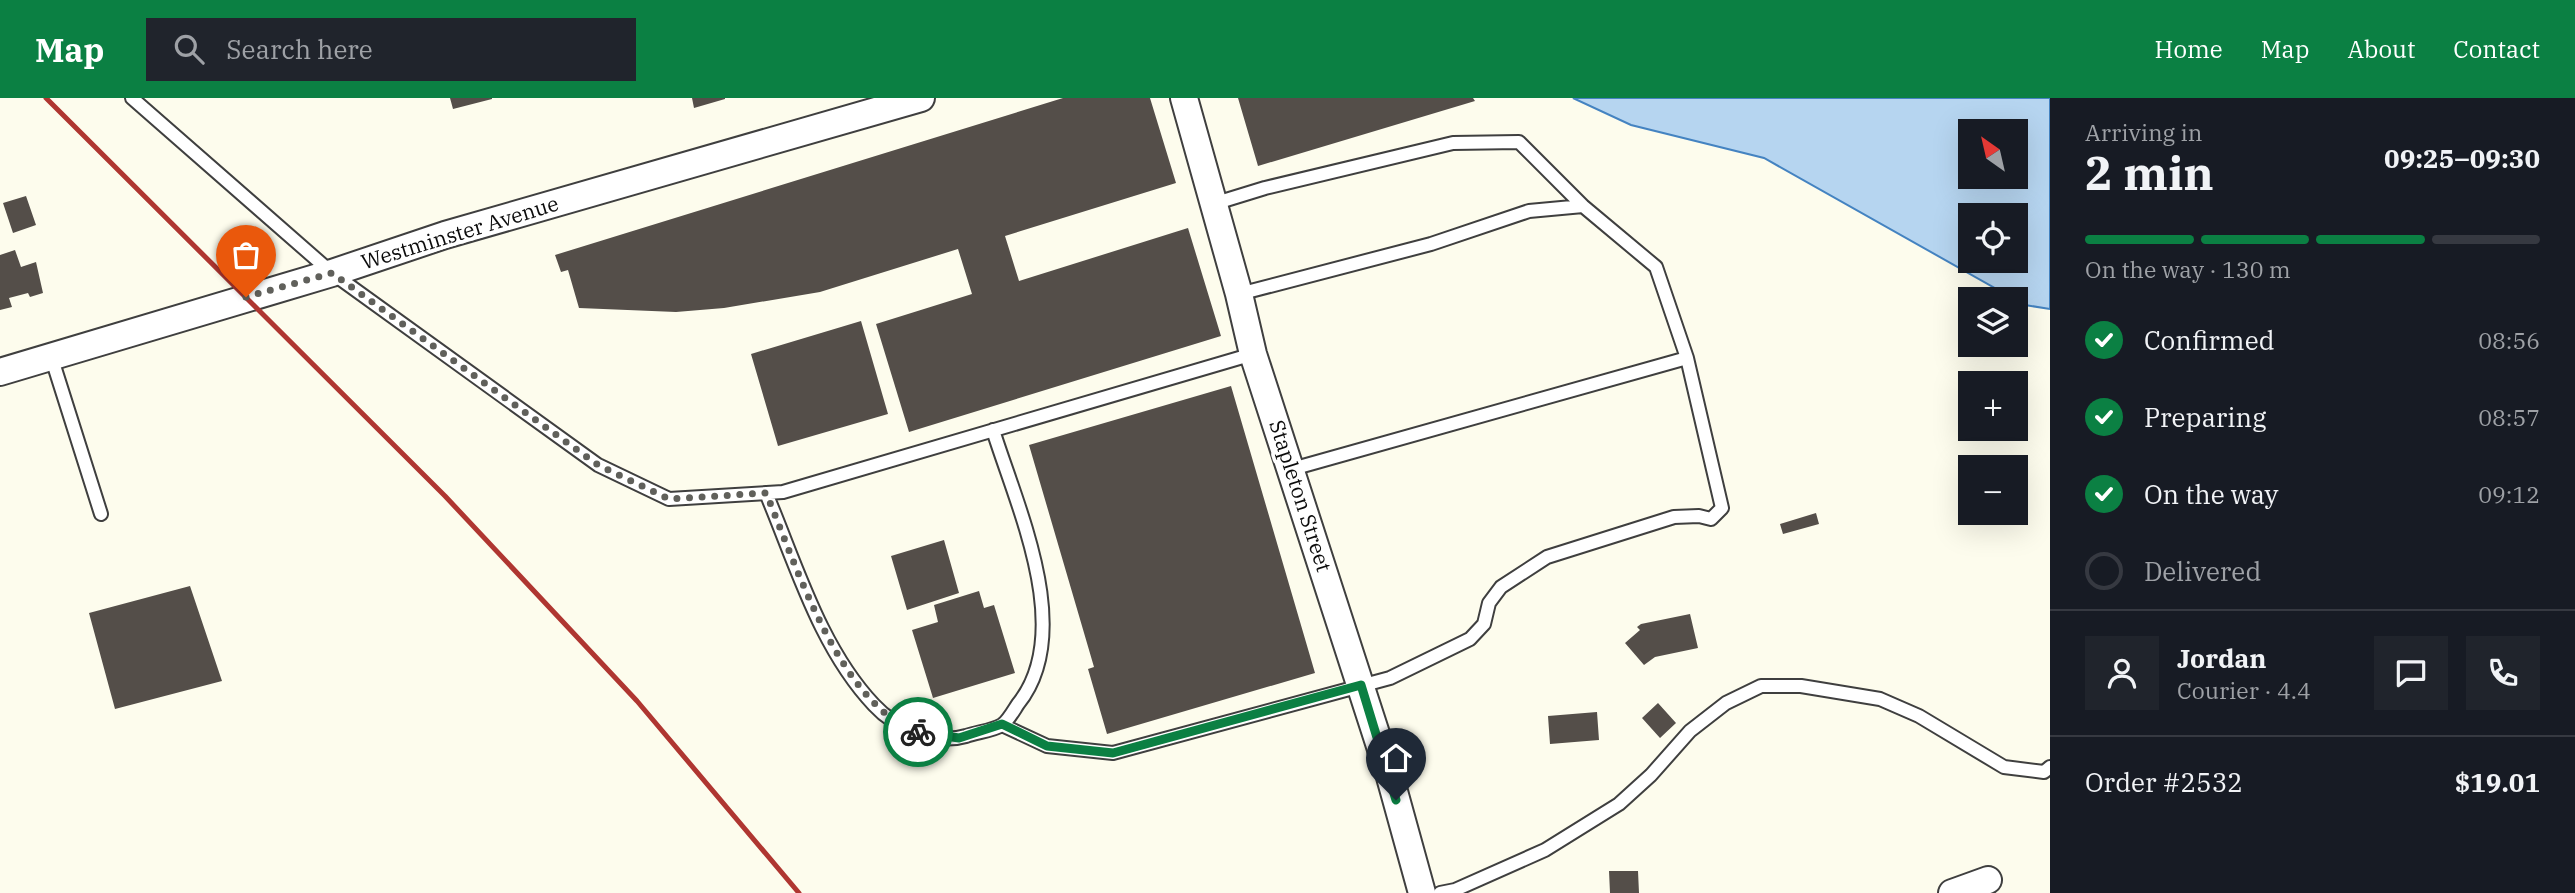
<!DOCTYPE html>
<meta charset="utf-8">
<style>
body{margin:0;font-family:"IBM Plex Serif",serif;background:#20242c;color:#f1f3f6;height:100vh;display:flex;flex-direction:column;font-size:26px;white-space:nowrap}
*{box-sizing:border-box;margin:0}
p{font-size:23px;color:#9ea1a6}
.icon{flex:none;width:38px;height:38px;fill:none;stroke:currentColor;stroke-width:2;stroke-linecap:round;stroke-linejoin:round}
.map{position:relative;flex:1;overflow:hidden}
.drawer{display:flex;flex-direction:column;background:#171b24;width:525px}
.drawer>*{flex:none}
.needle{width:46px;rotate:326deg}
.buttons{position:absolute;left:1958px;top:21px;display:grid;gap:14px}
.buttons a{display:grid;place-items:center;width:70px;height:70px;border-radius:0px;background:#171b24;box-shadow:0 7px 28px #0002;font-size:35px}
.pin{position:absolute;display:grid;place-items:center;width:60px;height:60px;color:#fff;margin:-72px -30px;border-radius:50% 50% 50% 0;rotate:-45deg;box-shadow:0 0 7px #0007}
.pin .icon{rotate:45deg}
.courier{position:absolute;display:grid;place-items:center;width:70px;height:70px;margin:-35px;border:5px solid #0b8043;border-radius:50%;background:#fff;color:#222;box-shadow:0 2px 9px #0007}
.summary em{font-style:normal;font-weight:700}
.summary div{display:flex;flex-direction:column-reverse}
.summary{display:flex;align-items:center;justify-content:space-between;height:119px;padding:0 35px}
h1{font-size:46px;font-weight:700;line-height:52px}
.bar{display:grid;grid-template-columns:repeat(4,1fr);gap:10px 7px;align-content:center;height:84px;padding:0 35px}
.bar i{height:9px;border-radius:5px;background:#363941}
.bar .current{background:#0b8043}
.bar p{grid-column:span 4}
.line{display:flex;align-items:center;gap:18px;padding:0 35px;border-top:2px solid #363941}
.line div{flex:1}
.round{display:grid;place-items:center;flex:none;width:74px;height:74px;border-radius:0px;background:#20242c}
ol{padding:0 35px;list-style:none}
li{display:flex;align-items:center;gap:21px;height:77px}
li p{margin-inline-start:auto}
li .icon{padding:7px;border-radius:50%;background:#0b8043;color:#fff;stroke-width:4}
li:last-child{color:#9ea1a6}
li i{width:38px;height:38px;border:4px solid #363941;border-radius:50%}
header{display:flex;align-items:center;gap:42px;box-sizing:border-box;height:98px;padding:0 35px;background:#0b8043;color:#fff}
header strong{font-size:33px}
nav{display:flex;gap:38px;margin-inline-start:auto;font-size:24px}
.search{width:490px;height:63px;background:#20242c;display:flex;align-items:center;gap:18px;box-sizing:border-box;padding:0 24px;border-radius:0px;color:#9ea1a6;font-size:26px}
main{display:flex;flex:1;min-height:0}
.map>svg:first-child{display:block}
.water{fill:#b6d5f0;stroke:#4483c1;stroke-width:2;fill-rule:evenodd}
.building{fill:#544e49}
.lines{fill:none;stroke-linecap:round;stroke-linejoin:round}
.service-casing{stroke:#3f3f3f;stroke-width:16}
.minor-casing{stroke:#3f3f3f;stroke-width:30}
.service{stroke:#fff;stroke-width:12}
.minor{stroke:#fff;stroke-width:26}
.rail{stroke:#af3631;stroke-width:5}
.done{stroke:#60605b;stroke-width:7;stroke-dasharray:0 12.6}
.route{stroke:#0b8043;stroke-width:9}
.labels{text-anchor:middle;stroke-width:7;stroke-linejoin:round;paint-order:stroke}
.street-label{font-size:21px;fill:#0c0c0c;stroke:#fff}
</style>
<header>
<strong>Map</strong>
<div class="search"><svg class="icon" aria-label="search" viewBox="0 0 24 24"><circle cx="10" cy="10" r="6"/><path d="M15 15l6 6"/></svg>Search here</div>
<nav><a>Home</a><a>Map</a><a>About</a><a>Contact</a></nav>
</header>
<main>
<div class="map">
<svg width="2050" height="795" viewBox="0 0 2050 795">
<rect width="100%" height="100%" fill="#fdfced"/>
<!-- water -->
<path class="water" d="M1573 0H2050V211L2025 207 1764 60 1631 27ZM1970 33H2016V79H1970ZM1970 117H2016V163H1970Z"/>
<!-- building -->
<path class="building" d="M450 0H492V1L453 11Z
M692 0H725V1L694 10Z
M1063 0H1150L1176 85 1005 138 1019 183 1188 130 1221 238 909 334 876 226 972 196 958 151 820 194 724 210 676 214 579 210 568 172 561 174 555 157Z
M1238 0H1473L1475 3 1258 68Z
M26 98 36 127 13 135 3 105Z
M15 152 21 169 36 164 43 195 30 199 28 195 9 200 12 209 0 212V157Z
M861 223 888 316 778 348 751 256Z
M1231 288 1315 575 1107 636 1088 571 1094 569 1029 347Z
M1816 415 1819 426 1783 436 1780 426Z
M944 442 959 495 907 512 891 458Z
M190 488 222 583 115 611 89 515Z
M979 493 984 510 994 507 1015 575 933 600 912 532 938 524 934 507Z
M1690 516 1698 550 1655 559 1644 567 1625 545 1640 532 1637 529 1641 526Z
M1658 605 1676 625 1660 640 1642 620Z
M1597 614 1599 642 1550 646 1548 618Z
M1609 773H1638L1639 795H1610Z"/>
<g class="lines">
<!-- service casing -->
<g class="service-casing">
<path id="service" d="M132 0 332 175 598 367 669 401 783 394 1253 256
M1239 196 1431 146 1529 113 1583 108
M51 258 101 416
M1292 371 1687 260
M766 395C796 466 820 550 874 607 895 630 935 647 966 638 977 634 992 633 1002 627 1008 623 1014 612 1018 606 1076 534 1017 409 993 332
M1002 627 1047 648 1113 655 1390 580 1470 541 1484 526 1489 505 1501 489 1547 459 1674 419 1699 418 1711 421 1722 410 1687 260 1656 169 1583 108 1519 44 1453 45 1265 90 1213 106
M1440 795 1455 792 1545 752 1619 706 1651 677 1690 633 1726 605 1761 588H1801L1880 601 1919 618 2004 669 2044 674 2050 669"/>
</g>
<!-- minor casing -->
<g class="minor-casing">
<path id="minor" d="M1184 0 1239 196 1253 256 1390 679 1422 795
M0 274 332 175 445 137 921 0
M1952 795 1988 782"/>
</g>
<!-- service -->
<use href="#service" class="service"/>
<!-- minor -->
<use href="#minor" class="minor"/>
<!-- rail -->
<path class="rail" d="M46 0 445 398 637 603 799 795"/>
</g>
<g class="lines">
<!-- done -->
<path class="done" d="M246 199 332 175 598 367 669 401 766 395C796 466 840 608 918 634"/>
<!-- route -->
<path class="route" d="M918 634 959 640 1002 626 1047 648 1113 655 1361 587 1396 702"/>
</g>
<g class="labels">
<!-- street labels -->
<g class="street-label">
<text transform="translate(460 135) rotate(-17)" y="7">Westminster Avenue</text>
<text transform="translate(1300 398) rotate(72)" y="7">Stapleton Street</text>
</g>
</g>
</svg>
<div class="buttons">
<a><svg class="needle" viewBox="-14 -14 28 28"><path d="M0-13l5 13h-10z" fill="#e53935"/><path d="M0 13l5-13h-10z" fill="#9ea1a6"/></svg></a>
<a><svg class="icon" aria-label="locate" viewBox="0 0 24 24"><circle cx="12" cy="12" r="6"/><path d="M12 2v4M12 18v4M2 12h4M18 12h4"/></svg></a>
<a><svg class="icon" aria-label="layers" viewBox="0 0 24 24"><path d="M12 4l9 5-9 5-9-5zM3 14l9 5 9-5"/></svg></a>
<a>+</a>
<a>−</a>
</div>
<div class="pin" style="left:246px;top:199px;background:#ea580c"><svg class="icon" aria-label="bag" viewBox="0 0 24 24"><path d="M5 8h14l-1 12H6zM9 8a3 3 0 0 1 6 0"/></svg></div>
<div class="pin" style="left:1396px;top:702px;background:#1f2937"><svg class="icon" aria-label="home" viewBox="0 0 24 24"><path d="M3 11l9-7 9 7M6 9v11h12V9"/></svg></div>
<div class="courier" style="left:918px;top:634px"><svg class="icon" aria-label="bike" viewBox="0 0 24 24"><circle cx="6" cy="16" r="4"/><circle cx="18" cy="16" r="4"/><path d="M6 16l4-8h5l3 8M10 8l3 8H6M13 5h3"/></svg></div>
</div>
<section class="drawer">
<div class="summary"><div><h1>2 min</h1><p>Arriving in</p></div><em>09:25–09:30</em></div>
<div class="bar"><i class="current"></i><i class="current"></i><i class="current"></i><i></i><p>On the way · 130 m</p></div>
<ol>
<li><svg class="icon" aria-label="check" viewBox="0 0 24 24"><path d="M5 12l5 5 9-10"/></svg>Confirmed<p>08:56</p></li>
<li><svg class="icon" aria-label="check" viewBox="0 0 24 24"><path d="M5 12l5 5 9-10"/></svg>Preparing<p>08:57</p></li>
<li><svg class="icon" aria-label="check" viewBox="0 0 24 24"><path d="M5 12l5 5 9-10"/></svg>On the way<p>09:12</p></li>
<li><i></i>Delivered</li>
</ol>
<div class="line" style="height:126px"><a class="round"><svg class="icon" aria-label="person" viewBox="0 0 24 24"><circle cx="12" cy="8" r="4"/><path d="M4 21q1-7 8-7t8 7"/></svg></a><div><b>Jordan</b><p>Courier · 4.4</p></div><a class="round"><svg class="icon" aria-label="chat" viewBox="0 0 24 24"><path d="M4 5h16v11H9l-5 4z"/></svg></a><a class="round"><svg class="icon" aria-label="phone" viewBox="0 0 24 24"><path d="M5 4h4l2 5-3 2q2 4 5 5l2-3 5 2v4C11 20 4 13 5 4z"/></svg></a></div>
<div class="line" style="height:91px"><div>Order #2532</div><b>$19.01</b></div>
</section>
</main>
